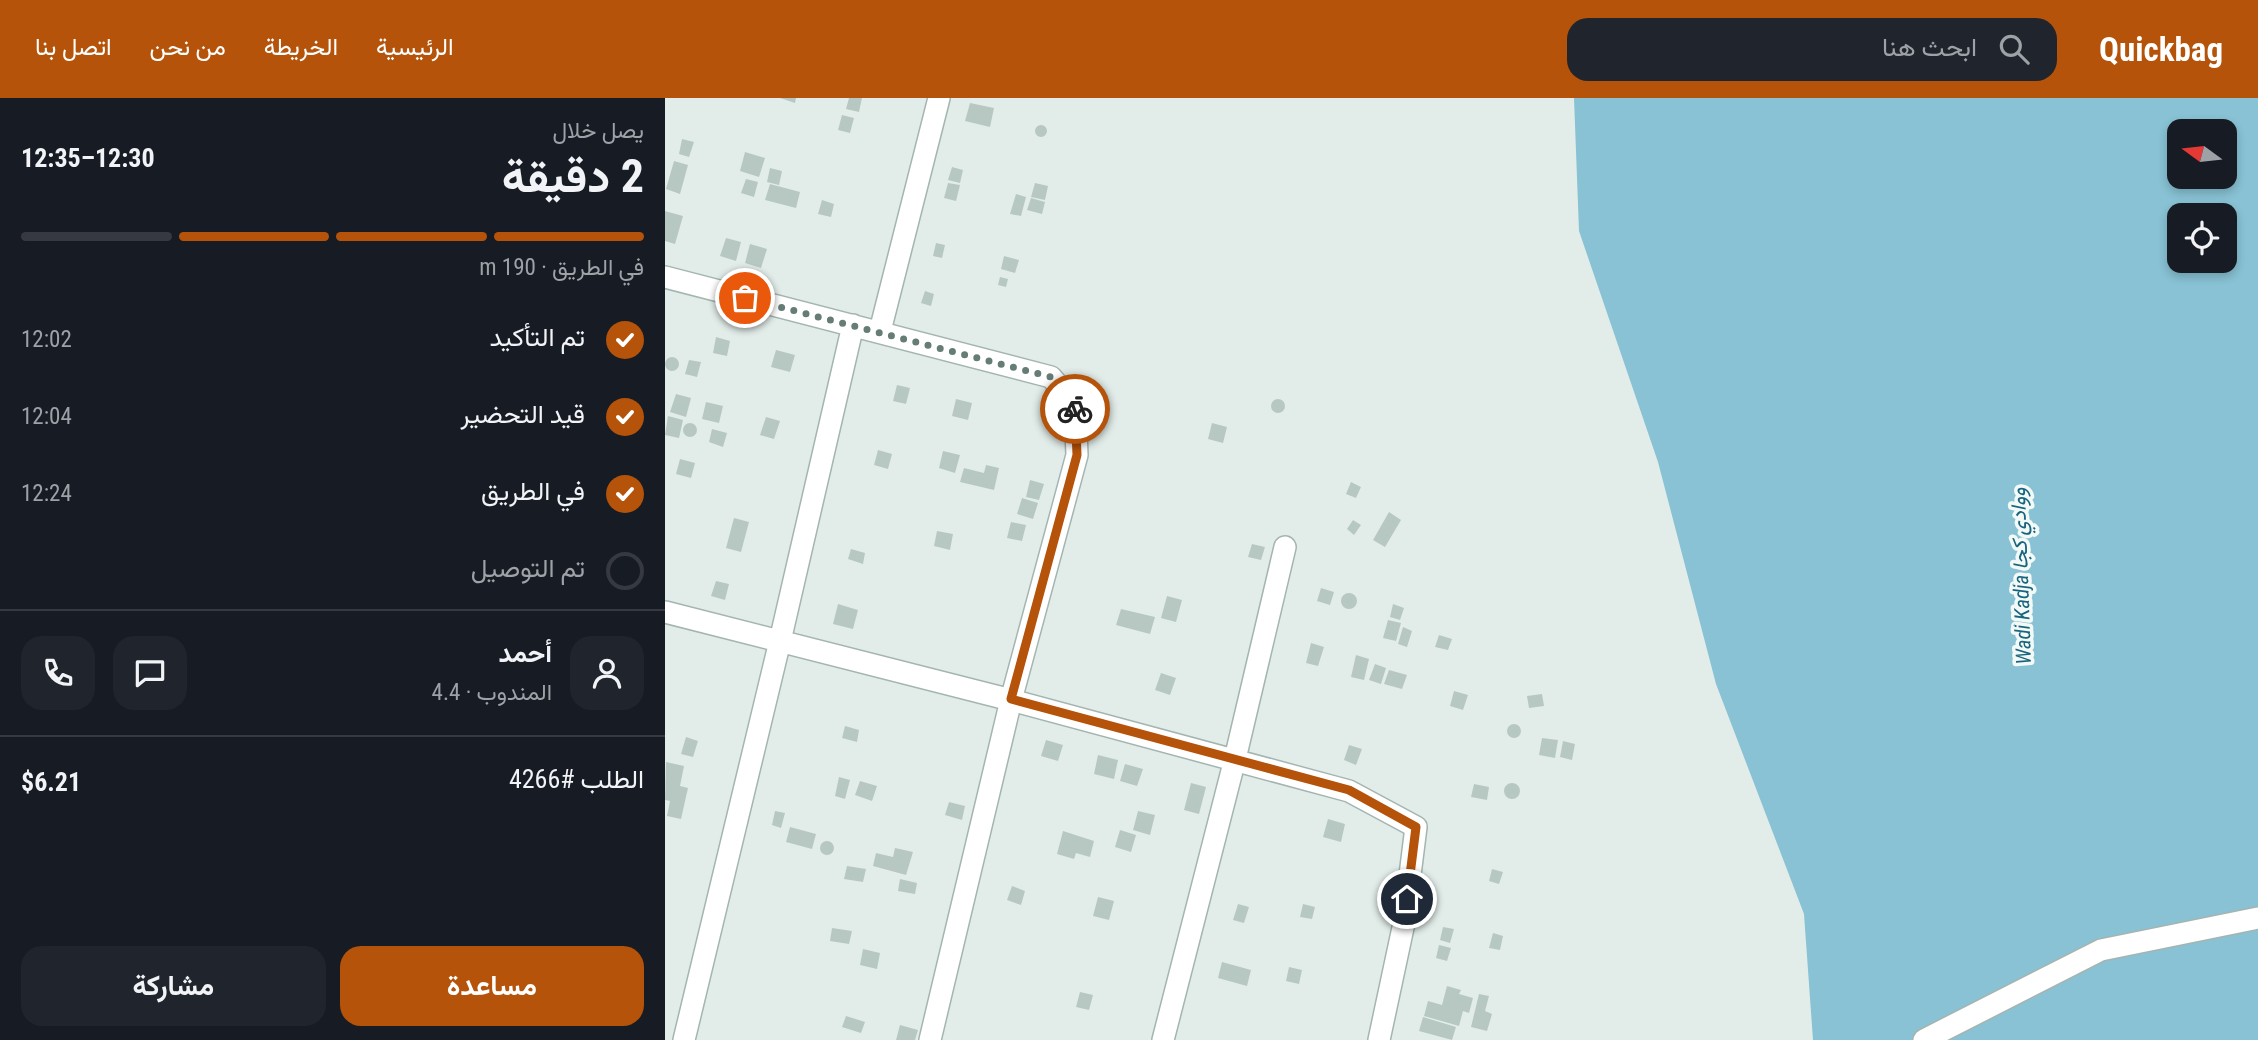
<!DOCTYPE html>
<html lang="ar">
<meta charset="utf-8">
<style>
body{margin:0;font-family:"Roboto Condensed",Vazirmatn,sans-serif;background:#20242c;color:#f1f3f6;direction:rtl;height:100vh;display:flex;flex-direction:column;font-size:26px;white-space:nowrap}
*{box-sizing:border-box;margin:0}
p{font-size:23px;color:#9ea1a6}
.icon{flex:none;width:38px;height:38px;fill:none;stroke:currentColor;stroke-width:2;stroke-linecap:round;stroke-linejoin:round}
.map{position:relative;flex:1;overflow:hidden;direction:ltr}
.drawer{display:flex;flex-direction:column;background:#171b24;width:665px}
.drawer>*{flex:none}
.needle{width:46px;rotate:285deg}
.fabs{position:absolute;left:1502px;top:21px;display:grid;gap:14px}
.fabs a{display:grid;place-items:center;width:70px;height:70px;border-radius:14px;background:#171b24;box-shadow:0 4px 10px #0003;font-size:35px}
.pin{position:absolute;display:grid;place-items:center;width:60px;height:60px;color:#fff;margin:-30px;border:4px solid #fff;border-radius:50%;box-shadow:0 2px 7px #0007}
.courier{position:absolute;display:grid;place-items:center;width:70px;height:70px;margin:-35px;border:5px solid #b45309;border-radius:50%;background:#fff;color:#222;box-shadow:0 2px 9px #0007}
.head em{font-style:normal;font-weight:700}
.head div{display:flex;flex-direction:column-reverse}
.head{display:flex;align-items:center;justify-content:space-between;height:119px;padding:0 21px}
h1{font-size:46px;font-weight:700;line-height:52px}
.bar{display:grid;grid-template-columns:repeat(4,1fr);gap:10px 7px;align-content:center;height:84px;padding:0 21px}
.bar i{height:9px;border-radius:5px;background:#363941}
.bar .current{background:#b45309}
.bar p{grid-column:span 4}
.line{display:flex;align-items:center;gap:18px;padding:0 21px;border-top:2px solid #363941}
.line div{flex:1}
.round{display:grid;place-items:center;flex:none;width:74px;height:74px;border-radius:21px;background:#20242c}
ol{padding:0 21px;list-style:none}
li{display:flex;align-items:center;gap:21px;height:77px}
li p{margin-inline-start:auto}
li .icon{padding:7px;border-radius:50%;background:#b45309;color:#fff;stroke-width:4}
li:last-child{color:#9ea1a6}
li i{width:38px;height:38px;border:4px solid #363941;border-radius:50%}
.primary-button{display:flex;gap:14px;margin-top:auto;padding:14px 21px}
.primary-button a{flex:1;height:80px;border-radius:21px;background:#b45309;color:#fff;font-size:28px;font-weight:700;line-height:80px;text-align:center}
.primary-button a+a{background:#20242c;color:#f1f3f6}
header{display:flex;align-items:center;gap:42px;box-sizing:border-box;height:98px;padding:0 35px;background:#b45309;color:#fff}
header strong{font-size:33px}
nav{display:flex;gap:38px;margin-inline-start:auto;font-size:24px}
.search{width:490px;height:63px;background:#20242c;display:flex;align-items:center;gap:18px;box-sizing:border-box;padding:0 24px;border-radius:21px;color:#9ea1a6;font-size:26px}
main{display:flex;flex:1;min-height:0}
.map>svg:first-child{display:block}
.water{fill:#88c2d4;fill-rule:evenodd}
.building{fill:#b7c8c2}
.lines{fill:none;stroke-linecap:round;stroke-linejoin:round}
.minor-casing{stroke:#a4b5b1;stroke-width:24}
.minor{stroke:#fff;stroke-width:21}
.done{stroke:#657c77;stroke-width:7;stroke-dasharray:0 12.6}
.route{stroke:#b45309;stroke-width:9}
.labels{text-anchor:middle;stroke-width:7;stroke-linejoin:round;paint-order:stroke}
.water-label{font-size:21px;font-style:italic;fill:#18647e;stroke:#f3f9f6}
</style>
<header>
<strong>Quickbag</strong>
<div class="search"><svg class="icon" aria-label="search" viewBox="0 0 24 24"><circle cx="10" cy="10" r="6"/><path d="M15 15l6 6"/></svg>ابحث هنا</div>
<nav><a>الرئيسية</a><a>الخريطة</a><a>من نحن</a><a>اتصل بنا</a></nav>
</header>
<main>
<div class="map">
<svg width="1593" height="942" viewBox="0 0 1593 942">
<rect width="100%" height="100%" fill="#e2ede9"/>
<!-- water -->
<path class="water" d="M909 0H1593V942H1148L1139 816 1051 586 993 364 914 133ZM1514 33H1559V79H1514ZM1514 117H1559V163H1514Z"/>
<!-- building -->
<path class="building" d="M115 0H131L130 5Z
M184 0H197L194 14 181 11Z
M305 5 329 10 325 29 300 23Z
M177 17 189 20 185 35 173 32Z
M370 33a6 6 0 1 1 12 0a6 6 0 1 1-12 0Z
M17 41 29 44 24 59 14 56Z
M80 54 100 60 94 79 75 73Z
M9 63 23 67 15 96 1 91Z
M287 69 298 72 295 85 283 82Z
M105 70 117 73 114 87 102 84Z
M81 81 93 84 89 99 76 95Z
M283 85 295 87 291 103 279 100Z
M370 85 383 88 380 102 366 99Z
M105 86 135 94 131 110 100 102Z
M351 96 361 99 356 118 345 116Z
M366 100 380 104 377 116 362 112Z
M157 102 169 106 166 119 153 116Z
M0 113 18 118 10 146 0 143Z
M61 140 76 144 71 163 55 158Z
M271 145 280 147 277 160 268 158Z
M85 146 102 151 96 170 80 165Z
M339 158 354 162 350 175 336 171Z
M335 179 343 181 341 189 333 187Z
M260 193 269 196 266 208 256 205Z
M51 239 65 243 62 258 48 255Z
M111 252 130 257 125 274 106 269Z
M0 266a7 7 0 1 1 14 0a7 7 0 1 1-14 0Z
M24 262 36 264 32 279 20 276Z
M232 287 245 290 241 306 228 303Z
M11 296 26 300 21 319 5 314Z
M291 301 307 305 303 322 287 318Z
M606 308a7 7 0 1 1 14 0a7 7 0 1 1-14 0Z
M41 304 58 308 54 325 37 321Z
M3 318 18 322 14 340 0 337Z
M101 319 115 323 109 341 95 337Z
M18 332a7 7 0 1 1 14 0a7 7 0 1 1-14 0Z
M547 325 562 329 558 345 543 341Z
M47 331 62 335 58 349 44 344Z
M213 352 227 356 223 371 209 367Z
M278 353 295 357 290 375 274 370Z
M15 361 30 365 26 380 11 376Z
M321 367 334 370 329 392 295 384 299 370 319 375Z
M365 382 379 386 374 402 361 399Z
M686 384 696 389 691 400 681 396Z
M357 400 373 405 368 421 352 416Z
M724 414 736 422 720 449 708 442Z
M69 420 84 424 76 454 61 450Z
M688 422 696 427 689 437 682 431Z
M346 424 361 427 357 443 342 440Z
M272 433 288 436 285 452 269 448Z
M587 446 600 449 596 462 583 459Z
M186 451 200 455 198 466 183 461Z
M51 483 64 486 60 502 46 498Z
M656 490 669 494 665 507 652 503Z
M676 503a8 8 0 1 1 16 0a8 8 0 1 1-16 0Z
M502 498 517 502 511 524 496 520Z
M173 506 193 512 188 531 168 526Z
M728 506 739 510 735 522 725 519Z
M456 511 490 519 485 536 451 527Z
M723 522 736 525 731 543 718 540Z
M738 529 747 533 742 549 733 546Z
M774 537 787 541 783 552 770 549Z
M646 545 659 549 653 568 641 565Z
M691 557 704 561 699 582 686 579Z
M710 566 721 570 716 586 704 582Z
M724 572 742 577 737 591 719 586Z
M496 575 511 580 505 597 490 592Z
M789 593 803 597 798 612 785 608Z
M877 596 879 608 864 610 862 598Z
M842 633a7 7 0 1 1 14 0a7 7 0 1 1-14 0Z
M180 628 194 632 192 644 177 640Z
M21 639 33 643 28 659 16 656Z
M877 640 893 642 890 660 874 657Z
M381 642 398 647 393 663 376 658Z
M898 643 910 646 907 662 895 659Z
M684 647 697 651 691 667 679 662Z
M433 657 453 662 449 681 429 676Z
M1 664 19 668 15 688 23 690 16 721 2 718 5 703 0 702Z
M460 666 478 671 472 688 455 683Z
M174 679 185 682 180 701 170 698Z
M195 683 212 688 207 703 190 697Z
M839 693a8 8 0 1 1 16 0a8 8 0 1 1-16 0Z
M526 685 541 689 534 716 519 712Z
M809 686 824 689 822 702 806 699Z
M284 704 300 708 297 722 280 717Z
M110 713 120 715 116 730 107 727Z
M473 713 490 717 485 737 468 732Z
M663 721 680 726 676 744 658 739Z
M125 729 151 736 147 751 121 744Z
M455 732 471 737 466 754 450 749Z
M398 733 429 743 425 759 411 755 409 761 392 756Z
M155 750a7 7 0 1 1 14 0a7 7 0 1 1-14 0Z
M230 750 248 754 241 777 208 768 211 755 228 759Z
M182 768 201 771 198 784 179 781Z
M827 771 838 774 834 786 824 783Z
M235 781 252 785 250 796 233 793Z
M347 788 360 793 356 807 342 802Z
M433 799 449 803 444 822 428 818Z
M573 806 584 809 579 825 568 822Z
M638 806 650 809 647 821 635 819Z
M778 829 789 831 785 845 775 842Z
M167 830 187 833 184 846 165 843Z
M828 835 838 838 835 852 824 850Z
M774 847 786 850 782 863 771 860Z
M198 851 215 855 212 871 195 867Z
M557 864 586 872 582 888 553 880Z
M624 869 637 872 634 886 621 883Z
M782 888 796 892 794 896 808 900 804 915 798 913 794 928 759 918 763 903 777 907Z
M415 894 428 897 424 912 411 909Z
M814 896 824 898 820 913 827 916 822 933 806 929Z
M181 918 200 924 196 935 177 929Z
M758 919 791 929 787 942 754 933Z
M235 927 253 932 250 942H231Z"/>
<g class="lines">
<!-- minor casing -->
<g class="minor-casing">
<path id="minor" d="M0 179 386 279 410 307 412 357 346 602 265 942
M215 233 274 0
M0 514 346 602 684 693 751 729 739 825 714 942
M19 942 115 543 188 227
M498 942 570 661 620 449
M1259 942 1436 852 1593 820"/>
</g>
<!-- minor -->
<use href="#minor" class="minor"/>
</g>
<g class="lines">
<!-- done -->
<path class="done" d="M80 200 386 279 410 307V311"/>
<!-- route -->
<path class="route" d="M410 311 412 357 346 601 684 692 751 729 742 801"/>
</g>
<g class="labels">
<!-- water labels -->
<g class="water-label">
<text transform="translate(1356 478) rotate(-92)" y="7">Wadi Kadja ووادي كجا</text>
</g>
</g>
</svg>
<div class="fabs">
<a><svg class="needle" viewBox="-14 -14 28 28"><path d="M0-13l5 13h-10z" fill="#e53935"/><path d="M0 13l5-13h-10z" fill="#9ea1a6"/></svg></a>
<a><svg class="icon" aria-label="locate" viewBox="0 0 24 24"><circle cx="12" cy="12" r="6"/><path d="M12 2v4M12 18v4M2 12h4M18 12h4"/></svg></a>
</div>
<div class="pin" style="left:80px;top:200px;background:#ea580c"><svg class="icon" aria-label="bag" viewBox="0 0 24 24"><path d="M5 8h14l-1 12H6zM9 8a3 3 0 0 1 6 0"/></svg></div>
<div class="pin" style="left:742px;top:801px;background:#1f2937"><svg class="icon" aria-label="home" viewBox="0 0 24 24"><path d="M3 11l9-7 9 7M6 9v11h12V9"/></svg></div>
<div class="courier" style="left:410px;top:311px"><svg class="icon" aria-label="bike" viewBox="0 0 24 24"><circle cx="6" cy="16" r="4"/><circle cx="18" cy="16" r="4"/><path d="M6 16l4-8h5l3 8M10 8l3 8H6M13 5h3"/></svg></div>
</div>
<section class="drawer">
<div class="head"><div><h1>2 دقيقة</h1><p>يصل خلال</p></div><em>12:30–12:35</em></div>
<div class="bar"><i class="current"></i><i class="current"></i><i class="current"></i><i></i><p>في الطريق · 190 m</p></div>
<ol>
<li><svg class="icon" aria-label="check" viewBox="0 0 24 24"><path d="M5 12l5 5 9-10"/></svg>تم التأكيد<p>12:02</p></li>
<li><svg class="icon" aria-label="check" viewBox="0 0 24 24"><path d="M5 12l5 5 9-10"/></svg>قيد التحضير<p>12:04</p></li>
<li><svg class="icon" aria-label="check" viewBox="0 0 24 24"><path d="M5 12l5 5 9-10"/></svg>في الطريق<p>12:24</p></li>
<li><i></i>تم التوصيل</li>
</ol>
<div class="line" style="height:126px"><a class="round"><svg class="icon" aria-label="person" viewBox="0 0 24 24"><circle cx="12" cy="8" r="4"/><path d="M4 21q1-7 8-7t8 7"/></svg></a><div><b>أحمد</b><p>المندوب · 4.4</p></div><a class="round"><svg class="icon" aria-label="chat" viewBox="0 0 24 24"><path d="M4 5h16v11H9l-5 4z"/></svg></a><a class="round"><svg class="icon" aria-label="phone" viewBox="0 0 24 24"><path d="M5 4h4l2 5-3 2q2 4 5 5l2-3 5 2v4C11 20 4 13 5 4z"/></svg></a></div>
<div class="line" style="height:91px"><div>الطلب #4266</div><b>$6.21</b></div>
<div class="primary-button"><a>مساعدة</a><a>مشاركة</a></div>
</section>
</main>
